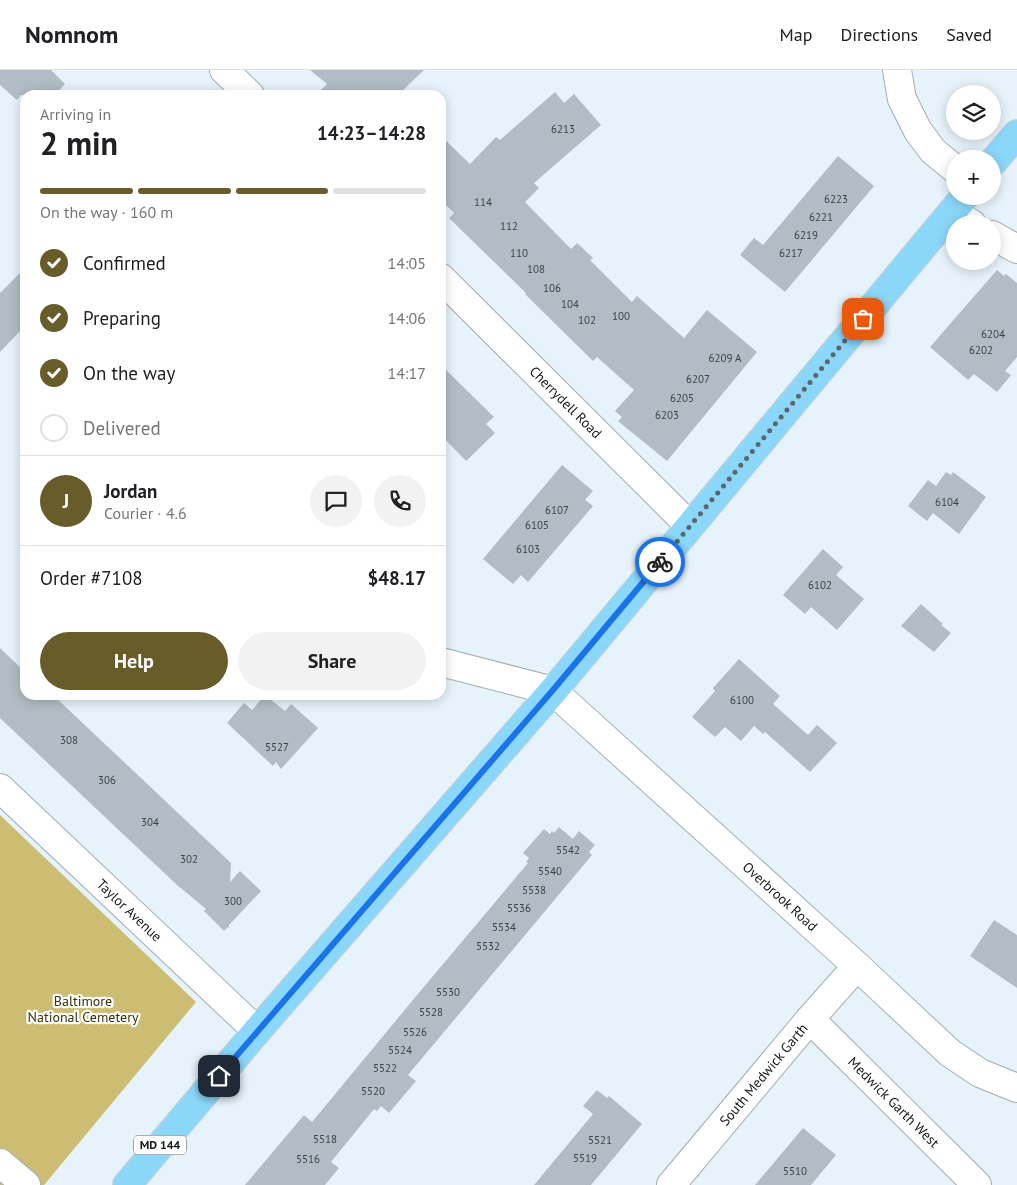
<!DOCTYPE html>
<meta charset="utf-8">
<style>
body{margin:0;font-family:"PT Sans",sans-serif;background:#f2f2f2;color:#202124;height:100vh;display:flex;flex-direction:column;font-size:19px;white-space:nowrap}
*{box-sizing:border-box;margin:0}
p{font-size:16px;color:#757577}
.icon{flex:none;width:28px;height:28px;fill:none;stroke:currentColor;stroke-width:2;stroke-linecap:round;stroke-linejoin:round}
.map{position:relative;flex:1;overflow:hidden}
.sheet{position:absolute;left:20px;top:20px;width:426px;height:610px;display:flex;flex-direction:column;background:#fff;border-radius:15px;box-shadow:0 2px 12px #0003}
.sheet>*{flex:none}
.fabs{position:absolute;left:946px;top:15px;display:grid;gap:10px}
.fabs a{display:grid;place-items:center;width:55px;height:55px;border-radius:50%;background:#fff;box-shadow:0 2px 12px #0003;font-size:25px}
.pin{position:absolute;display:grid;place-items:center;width:42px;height:42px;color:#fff;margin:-21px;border-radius:10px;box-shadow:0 2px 8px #0006}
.courier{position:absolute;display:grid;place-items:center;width:50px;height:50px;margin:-25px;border:4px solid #1a73e8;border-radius:50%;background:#fff;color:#222;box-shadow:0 1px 6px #0007}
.overview em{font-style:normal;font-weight:600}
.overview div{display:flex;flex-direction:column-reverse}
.overview{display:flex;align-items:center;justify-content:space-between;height:85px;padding:0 20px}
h1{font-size:32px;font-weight:600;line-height:38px}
.bar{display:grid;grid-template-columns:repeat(4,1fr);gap:8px 5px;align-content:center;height:60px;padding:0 20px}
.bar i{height:6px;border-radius:4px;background:#e0e0e0}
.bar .active{background:#685d2a}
.bar p{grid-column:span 4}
.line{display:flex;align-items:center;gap:12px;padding:0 20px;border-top:1px solid #e0e0e0}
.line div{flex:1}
.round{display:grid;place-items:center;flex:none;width:52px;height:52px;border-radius:26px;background:#f2f2f2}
ol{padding:0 20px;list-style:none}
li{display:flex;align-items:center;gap:15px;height:55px}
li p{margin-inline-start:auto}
li .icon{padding:5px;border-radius:50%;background:#685d2a;color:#fff;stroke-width:4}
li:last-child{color:#757577}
li i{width:28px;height:28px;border:2px solid #e0e0e0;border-radius:50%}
.action{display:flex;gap:10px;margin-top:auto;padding:10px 20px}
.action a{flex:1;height:58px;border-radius:30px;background:#685d2a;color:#fff;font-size:20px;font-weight:600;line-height:58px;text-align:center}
.action a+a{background:#f2f2f2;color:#202124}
header{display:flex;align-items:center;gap:30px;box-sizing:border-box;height:70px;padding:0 25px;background:#fff;border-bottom:1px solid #e0e0e0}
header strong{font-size:24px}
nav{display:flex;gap:28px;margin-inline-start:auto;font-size:18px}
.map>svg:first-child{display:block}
.green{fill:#cdbd73}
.building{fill:#b1bdc4}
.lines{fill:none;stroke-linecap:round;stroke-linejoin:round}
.minor-casing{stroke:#a1adb4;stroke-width:30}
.major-casing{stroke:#d0d1d1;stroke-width:30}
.minor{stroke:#fff;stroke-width:28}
.major{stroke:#8bd7f9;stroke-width:28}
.done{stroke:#5e6569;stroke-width:5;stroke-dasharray:0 9}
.route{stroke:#1a73e8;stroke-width:6}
.labels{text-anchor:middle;stroke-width:4.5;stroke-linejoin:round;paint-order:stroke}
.number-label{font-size:11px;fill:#3b4245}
.shield{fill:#fff;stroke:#5a5e5f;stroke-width:1}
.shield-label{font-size:12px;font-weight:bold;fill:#14191b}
.street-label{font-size:14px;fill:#14191b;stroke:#fff}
.park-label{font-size:14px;fill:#3c3306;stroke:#fff}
</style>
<header>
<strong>Nomnom</strong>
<nav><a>Map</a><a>Directions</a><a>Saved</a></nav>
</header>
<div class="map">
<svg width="1017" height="1115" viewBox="0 0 1017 1115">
<rect width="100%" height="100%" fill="#e6f3fa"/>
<!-- green -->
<path class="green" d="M0 745 196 932 44 1115H0Z"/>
<!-- building -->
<path class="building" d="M0 0H51L65 14 55 25H21L17 30 0 15Z
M310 0H424L398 25H316L327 14Z
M555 22 564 33 574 24 601 55 534 113 539 118 525 132 571 179 577 173 593 188 590 190 632 232 637 226 684 268 707 240 757 282 667 391 618 351 622 347 615 341 634 320 597 287 593 291 525 224 526 223 449 148 454 143 441 130V66L470 94 496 67 500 70Z
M838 86 874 116 785 222 740 185 754 168 763 175Z
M25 198V256L0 282V223Z
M997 200 1004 206 1006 204 1017 213V287L1005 301 1011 305 997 322 974 304 968 310 930 277Z
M441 295 494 347 486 354 495 363 466 391 441 365Z
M562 395 593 421 585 430 593 436 528 512 521 505 513 514 483 489Z
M946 402 951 405 953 402 986 427 959 464 933 443 927 451 908 436 928 410 936 416Z
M823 479 843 497 836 505 864 529 837 560 811 537 805 544 783 525Z
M921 534 943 554 941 555 951 563 934 582 901 556Z
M0 578 25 602V625H53L231 793 230 812 240 801 261 821 229 855V858L228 857 224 861 204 841 206 839 176 814 0 648Z
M739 589 780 626 773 634 808 665 817 655 837 673 810 702 765 662 763 664 754 656 741 671 725 657 715 667 692 647 715 621 713 618Z
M265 625 285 641 291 634 318 658 281 699 276 692 273 696 227 653 244 633 252 640Z
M559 757 573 769 579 761 595 775 589 782 592 785 408 1005 416 1011 389 1043 381 1036 377 1041 374 1039 331 1092 339 1098 325 1115H245L304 1045 312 1052 317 1046 417 925 528 793 526 792 529 788 523 783 544 759 550 764 552 761 554 763Z
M994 850 1017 865V918L970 886Z
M597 1020 607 1028 609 1026 642 1054 591 1115H534L593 1044 583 1036Z
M803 1058 836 1085 811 1115H755Z"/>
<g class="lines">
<!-- minor casing -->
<g class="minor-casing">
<g id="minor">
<path d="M224 0 250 25"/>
<path d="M897 0 902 29 918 61 933 81 955 99"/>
<path d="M952 142 972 154"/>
<path d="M992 165 1017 179"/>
<path id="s1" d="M441 208 690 456"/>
<path id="s2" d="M441 592 553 621 857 896 950 983 980 1003 1017 1018"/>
<path id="s3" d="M0 718 257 961"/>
<path id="s4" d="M810 949 977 1115"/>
<path d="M0 1093 26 1115"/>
<path id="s5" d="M671 1115 810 949 857 896"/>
</g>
</g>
<!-- major casing -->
<g class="major-casing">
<path id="major" d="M992 93 1017 64
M127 1115 257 961 553 621 965 126"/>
</g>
<!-- minor -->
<use href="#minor" class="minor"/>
<!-- major -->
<use href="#major" class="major"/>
</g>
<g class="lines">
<!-- done -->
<path class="done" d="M660 492 863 249"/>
<!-- route -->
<path class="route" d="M219 1006 553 620 660 492"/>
</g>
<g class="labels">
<!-- number labels -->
<g class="number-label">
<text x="563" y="63">6213</text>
<text x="836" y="133">6223</text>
<text x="483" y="136">114</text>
<text x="821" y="151">6221</text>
<text x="509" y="160">112</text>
<text x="806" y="169">6219</text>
<text x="519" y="187">110</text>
<text x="791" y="187">6217</text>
<text x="536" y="203">108</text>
<text x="552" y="222">106</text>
<text x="570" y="238">104</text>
<text x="621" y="250">100</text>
<text x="587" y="254">102</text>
<text x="993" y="268">6204</text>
<text x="981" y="284">6202</text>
<text x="725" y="292">6209 A</text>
<text x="698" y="313">6207</text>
<text x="682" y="332">6205</text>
<text x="667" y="349">6203</text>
<text x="947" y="436">6104</text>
<text x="557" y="444">6107</text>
<text x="537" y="459">6105</text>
<text x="528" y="483">6103</text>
<text x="820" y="519">6102</text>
<text x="742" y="634">6100</text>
<text x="69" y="674">308</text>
<text x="277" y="681">5527</text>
<text x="107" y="714">306</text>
<text x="150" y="756">304</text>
<text x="568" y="784">5542</text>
<text x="189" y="793">302</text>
<text x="550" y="805">5540</text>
<text x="534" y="824">5538</text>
<text x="233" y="835">300</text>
<text x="519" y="842">5536</text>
<text x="504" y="861">5534</text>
<text x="488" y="880">5532</text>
<text x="448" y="926">5530</text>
<text x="431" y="946">5528</text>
<text x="415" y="966">5526</text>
<text x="400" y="984">5524</text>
<text x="385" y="1002">5522</text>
<text x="373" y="1025">5520</text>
<text x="325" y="1073">5518</text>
<text x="600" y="1074">5521</text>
<text x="585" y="1092">5519</text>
<text x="308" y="1093">5516</text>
<text x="795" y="1105">5510</text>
</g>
<!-- shield labels -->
<rect class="shield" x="134" y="1065.5" width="52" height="19" rx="4"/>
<g class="shield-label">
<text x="160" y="1079">MD 144</text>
</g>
<!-- street labels -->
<g class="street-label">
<text dy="5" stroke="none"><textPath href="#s1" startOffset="176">Cherrydell Road</textPath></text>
<text dy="5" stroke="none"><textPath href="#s2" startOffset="422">Overbrook Road</textPath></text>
<text dy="5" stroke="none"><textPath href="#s3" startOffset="178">Taylor Avenue</textPath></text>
<text dy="5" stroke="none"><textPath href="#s5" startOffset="144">South Medwick Garth</textPath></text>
<text dy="5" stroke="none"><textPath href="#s4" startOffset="118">Medwick Garth West</textPath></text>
</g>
<!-- park labels -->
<g class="park-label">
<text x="83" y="936">Baltimore<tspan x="83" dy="16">National Cemetery</tspan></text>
</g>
</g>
</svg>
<div class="fabs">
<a><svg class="icon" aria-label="layers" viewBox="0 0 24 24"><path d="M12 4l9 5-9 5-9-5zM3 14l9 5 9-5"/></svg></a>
<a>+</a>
<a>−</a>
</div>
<div class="pin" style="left:863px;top:249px;background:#ea580c"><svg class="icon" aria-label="bag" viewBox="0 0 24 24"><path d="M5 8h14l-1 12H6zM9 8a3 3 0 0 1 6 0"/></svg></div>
<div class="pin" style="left:219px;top:1006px;background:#1f2937"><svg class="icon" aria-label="home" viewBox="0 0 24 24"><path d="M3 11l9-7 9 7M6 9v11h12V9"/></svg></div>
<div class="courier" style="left:660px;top:492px"><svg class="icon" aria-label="bike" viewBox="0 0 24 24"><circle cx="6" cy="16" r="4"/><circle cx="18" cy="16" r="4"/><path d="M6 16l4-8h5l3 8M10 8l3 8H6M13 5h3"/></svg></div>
<section class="sheet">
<div class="overview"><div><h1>2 min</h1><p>Arriving in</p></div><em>14:23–14:28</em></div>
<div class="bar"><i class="active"></i><i class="active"></i><i class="active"></i><i></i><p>On the way · 160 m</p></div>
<ol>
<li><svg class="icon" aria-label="check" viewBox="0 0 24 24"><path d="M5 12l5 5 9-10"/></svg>Confirmed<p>14:05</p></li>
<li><svg class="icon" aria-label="check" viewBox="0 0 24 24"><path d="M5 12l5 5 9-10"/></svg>Preparing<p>14:06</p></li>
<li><svg class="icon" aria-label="check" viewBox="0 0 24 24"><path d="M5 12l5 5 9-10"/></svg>On the way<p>14:17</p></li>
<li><i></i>Delivered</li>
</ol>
<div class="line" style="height:90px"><b class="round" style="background:#685d2a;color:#fff">J</b><div><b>Jordan</b><p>Courier · 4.6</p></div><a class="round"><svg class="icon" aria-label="chat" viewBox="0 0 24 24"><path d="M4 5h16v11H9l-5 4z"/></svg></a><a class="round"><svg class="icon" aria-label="phone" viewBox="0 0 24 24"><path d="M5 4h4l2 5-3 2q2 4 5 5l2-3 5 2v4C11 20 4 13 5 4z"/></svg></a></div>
<div class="line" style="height:65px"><div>Order #7108</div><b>$48.17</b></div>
<div class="action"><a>Help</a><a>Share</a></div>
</section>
</div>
